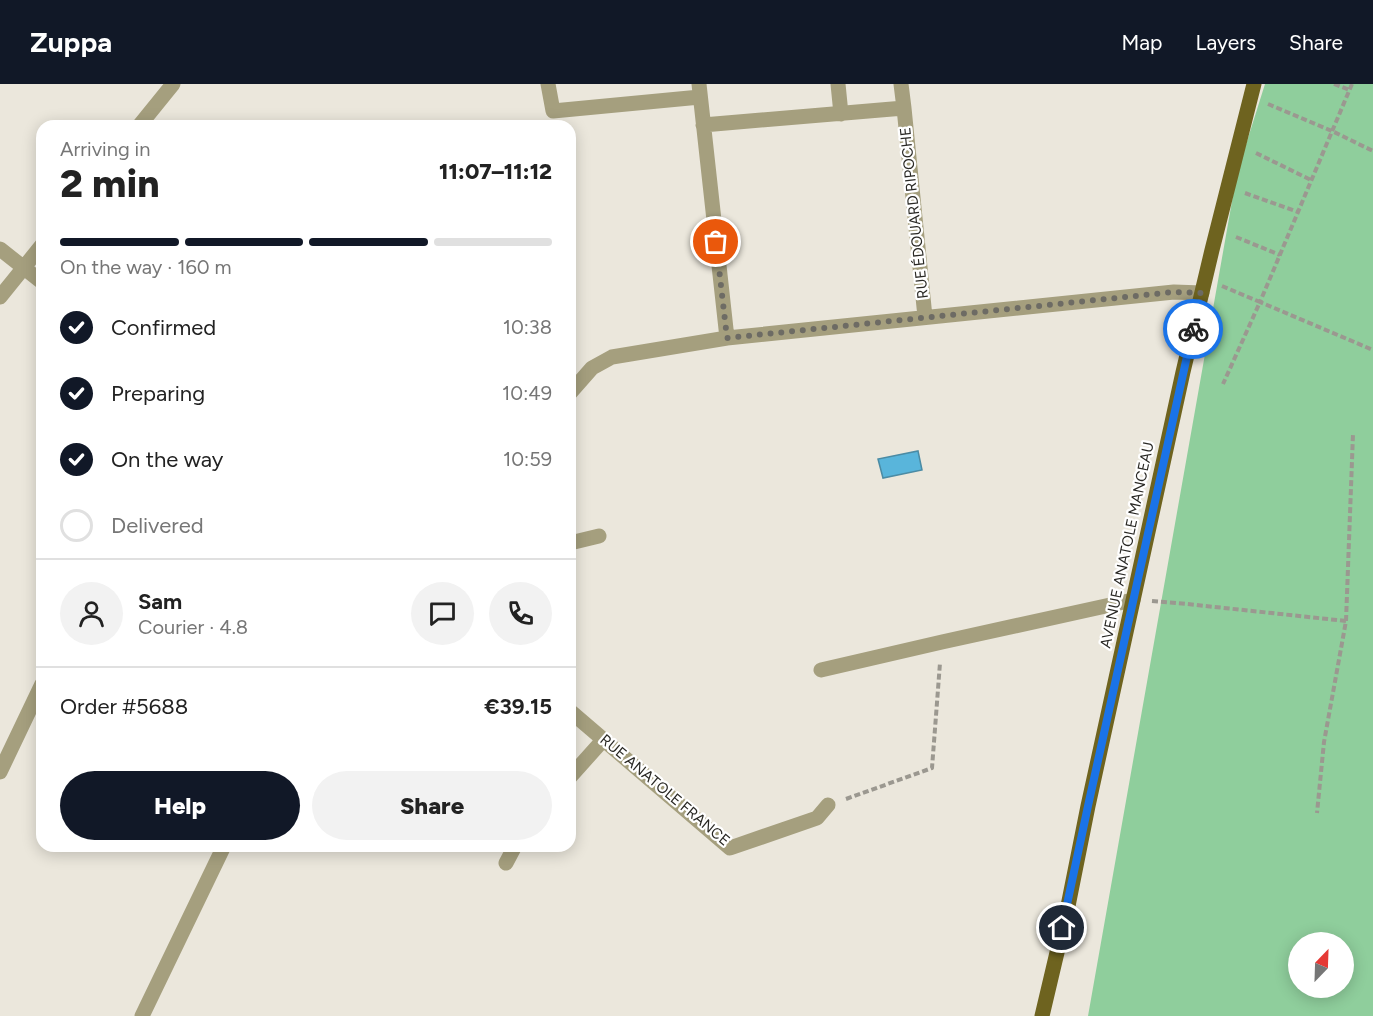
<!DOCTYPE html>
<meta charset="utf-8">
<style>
body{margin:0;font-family:Figtree,sans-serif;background:#f2f2f2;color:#222;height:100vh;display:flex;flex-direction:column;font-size:22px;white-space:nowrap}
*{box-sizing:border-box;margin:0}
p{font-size:20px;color:#767676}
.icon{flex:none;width:33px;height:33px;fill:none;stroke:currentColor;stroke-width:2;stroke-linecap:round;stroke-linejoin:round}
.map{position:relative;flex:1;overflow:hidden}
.details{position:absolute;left:36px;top:36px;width:540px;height:732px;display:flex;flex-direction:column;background:#fff;border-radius:18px;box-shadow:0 3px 15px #0003}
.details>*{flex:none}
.needle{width:39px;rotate:23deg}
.tools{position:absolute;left:1288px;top:848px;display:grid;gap:12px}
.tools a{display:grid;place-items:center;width:66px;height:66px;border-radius:50%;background:#fff;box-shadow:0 3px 15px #0003;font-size:30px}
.pin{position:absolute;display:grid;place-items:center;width:51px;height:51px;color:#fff;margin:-26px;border:3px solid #fff;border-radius:50%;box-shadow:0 2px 6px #0007}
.courier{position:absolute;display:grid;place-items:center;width:60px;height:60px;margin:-30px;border:4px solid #1a73e8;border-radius:50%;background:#fff;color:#222;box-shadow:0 2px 8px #0007}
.overview em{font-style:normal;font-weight:800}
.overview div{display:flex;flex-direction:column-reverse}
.overview{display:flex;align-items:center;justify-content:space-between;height:102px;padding:0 24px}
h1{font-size:39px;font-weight:800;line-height:45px}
.bar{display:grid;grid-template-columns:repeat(4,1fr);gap:9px 6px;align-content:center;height:72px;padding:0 24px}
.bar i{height:8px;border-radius:4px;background:#e0e0e0}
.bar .active{background:#111827}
.bar p{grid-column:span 4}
.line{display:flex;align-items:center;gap:15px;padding:0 24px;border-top:2px solid #e0e0e0}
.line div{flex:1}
.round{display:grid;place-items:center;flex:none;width:63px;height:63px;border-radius:32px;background:#f2f2f2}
ol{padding:0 24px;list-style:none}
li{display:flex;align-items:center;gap:18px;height:66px}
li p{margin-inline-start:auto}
li .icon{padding:6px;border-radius:50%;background:#111827;color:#fff;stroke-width:4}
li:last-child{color:#767676}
li i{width:33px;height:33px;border:3px solid #e0e0e0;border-radius:50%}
.primary-button{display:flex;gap:12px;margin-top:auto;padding:12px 24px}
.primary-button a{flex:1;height:69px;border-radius:36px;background:#111827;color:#fff;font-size:24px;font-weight:800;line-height:69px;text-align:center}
.primary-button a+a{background:#f2f2f2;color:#222}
header{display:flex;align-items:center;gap:36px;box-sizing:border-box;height:84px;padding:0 30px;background:#111827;color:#fff}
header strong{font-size:28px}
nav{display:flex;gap:33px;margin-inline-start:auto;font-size:21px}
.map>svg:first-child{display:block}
.green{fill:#8fce9c;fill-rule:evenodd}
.water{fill:#59b5db;stroke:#4b8ba4;stroke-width:1.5}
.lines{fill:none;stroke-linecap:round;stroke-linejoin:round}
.path{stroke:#9b9890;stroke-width:4;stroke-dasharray:6 3;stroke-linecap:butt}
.minor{stroke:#a59f7e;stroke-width:15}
.major{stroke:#6e631f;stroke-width:15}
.done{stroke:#6d6b64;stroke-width:6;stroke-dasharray:0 10.8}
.route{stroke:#1a73e8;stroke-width:8}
.labels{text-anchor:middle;stroke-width:4.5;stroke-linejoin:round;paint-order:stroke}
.street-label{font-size:15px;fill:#292824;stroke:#fff}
</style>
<header>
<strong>Zuppa</strong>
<nav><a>Map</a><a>Layers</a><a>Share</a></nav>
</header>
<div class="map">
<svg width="1373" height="932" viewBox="0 0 1373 932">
<rect width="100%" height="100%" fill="#ebe7dc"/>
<!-- green -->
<path class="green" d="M1265 0H1373V932H1088L1237 89ZM1299 858H1344V903H1299Z"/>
<!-- water -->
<path class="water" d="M918 367 922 386 883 394 878 375Z"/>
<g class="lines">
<!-- path -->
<path class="path" d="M1334 0 1350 6
M1352 0 1260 218 1373 266
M1268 20 1332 47 1373 67
M1256 69 1311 96
M1245 109 1298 128
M1236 153 1280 171
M1222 202 1260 218 1223 300
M1152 517 1187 520 1346 537 1324 658 1317 729
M1346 537 1353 350
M846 715 932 684 940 579"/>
<!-- minor -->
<path class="minor" d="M548 0 553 27 700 13
M699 0 727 254
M838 0 841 30
M901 0 904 24
M703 41 904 24 925 233
M139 42 173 0
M0 165 42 198
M0 213 42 161
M570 309 592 284 612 273 727 254 1174 208 1202 209
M570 459 599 452
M821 586 942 558 1133 516
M570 627 730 764 817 734 828 721
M0 688 42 600
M570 693 604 655
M506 779 515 762
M142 932 224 762"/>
<!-- major -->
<path class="major" d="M1042 932 1068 822 1088 722 1183 288 1212 166 1254 0"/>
</g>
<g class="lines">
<!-- done -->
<path class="done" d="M716 158 727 254 1174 208 1202 209 1193 245"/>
<!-- route -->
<path class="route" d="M1062 844 1088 722 1193 245"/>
</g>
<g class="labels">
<!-- street labels -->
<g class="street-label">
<text transform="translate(914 129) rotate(-96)" y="5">RUE ÉDOUARD RIPOCHE</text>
<text transform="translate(1127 461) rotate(-78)" y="5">AVENUE ANATOLE MANCEAU</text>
<text transform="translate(665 706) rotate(40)" y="5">RUE ANATOLE FRANCE</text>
</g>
</g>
</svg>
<div class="tools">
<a><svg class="needle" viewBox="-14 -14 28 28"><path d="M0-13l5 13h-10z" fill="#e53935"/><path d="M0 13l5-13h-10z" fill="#767676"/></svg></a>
</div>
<div class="pin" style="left:716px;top:158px;background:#ea580c"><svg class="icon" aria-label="bag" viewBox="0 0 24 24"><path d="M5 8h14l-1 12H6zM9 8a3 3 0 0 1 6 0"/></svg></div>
<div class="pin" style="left:1062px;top:844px;background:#1f2937"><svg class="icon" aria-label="home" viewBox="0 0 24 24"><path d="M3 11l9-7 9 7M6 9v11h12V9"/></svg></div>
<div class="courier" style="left:1193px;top:245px"><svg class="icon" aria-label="bike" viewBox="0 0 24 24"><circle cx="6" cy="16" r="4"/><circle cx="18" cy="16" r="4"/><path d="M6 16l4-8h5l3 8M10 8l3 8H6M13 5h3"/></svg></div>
<section class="details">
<div class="overview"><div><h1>2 min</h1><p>Arriving in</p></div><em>11:07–11:12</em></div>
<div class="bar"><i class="active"></i><i class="active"></i><i class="active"></i><i></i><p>On the way · 160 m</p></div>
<ol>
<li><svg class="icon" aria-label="check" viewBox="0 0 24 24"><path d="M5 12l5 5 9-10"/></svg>Confirmed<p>10:38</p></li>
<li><svg class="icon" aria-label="check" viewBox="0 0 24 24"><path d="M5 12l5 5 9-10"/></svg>Preparing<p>10:49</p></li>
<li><svg class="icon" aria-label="check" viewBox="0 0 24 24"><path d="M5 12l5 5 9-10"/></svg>On the way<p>10:59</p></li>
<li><i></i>Delivered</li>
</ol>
<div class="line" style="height:108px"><a class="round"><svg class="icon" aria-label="person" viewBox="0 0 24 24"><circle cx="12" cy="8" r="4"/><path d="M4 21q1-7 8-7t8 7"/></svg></a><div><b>Sam</b><p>Courier · 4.8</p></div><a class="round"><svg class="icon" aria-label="chat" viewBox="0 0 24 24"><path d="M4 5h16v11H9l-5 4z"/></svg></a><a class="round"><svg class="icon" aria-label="phone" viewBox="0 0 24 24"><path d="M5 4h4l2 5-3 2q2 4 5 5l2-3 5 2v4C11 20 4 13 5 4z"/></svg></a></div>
<div class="line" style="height:78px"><div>Order #5688</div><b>€39.15</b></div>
<div class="primary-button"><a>Help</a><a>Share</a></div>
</section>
</div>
